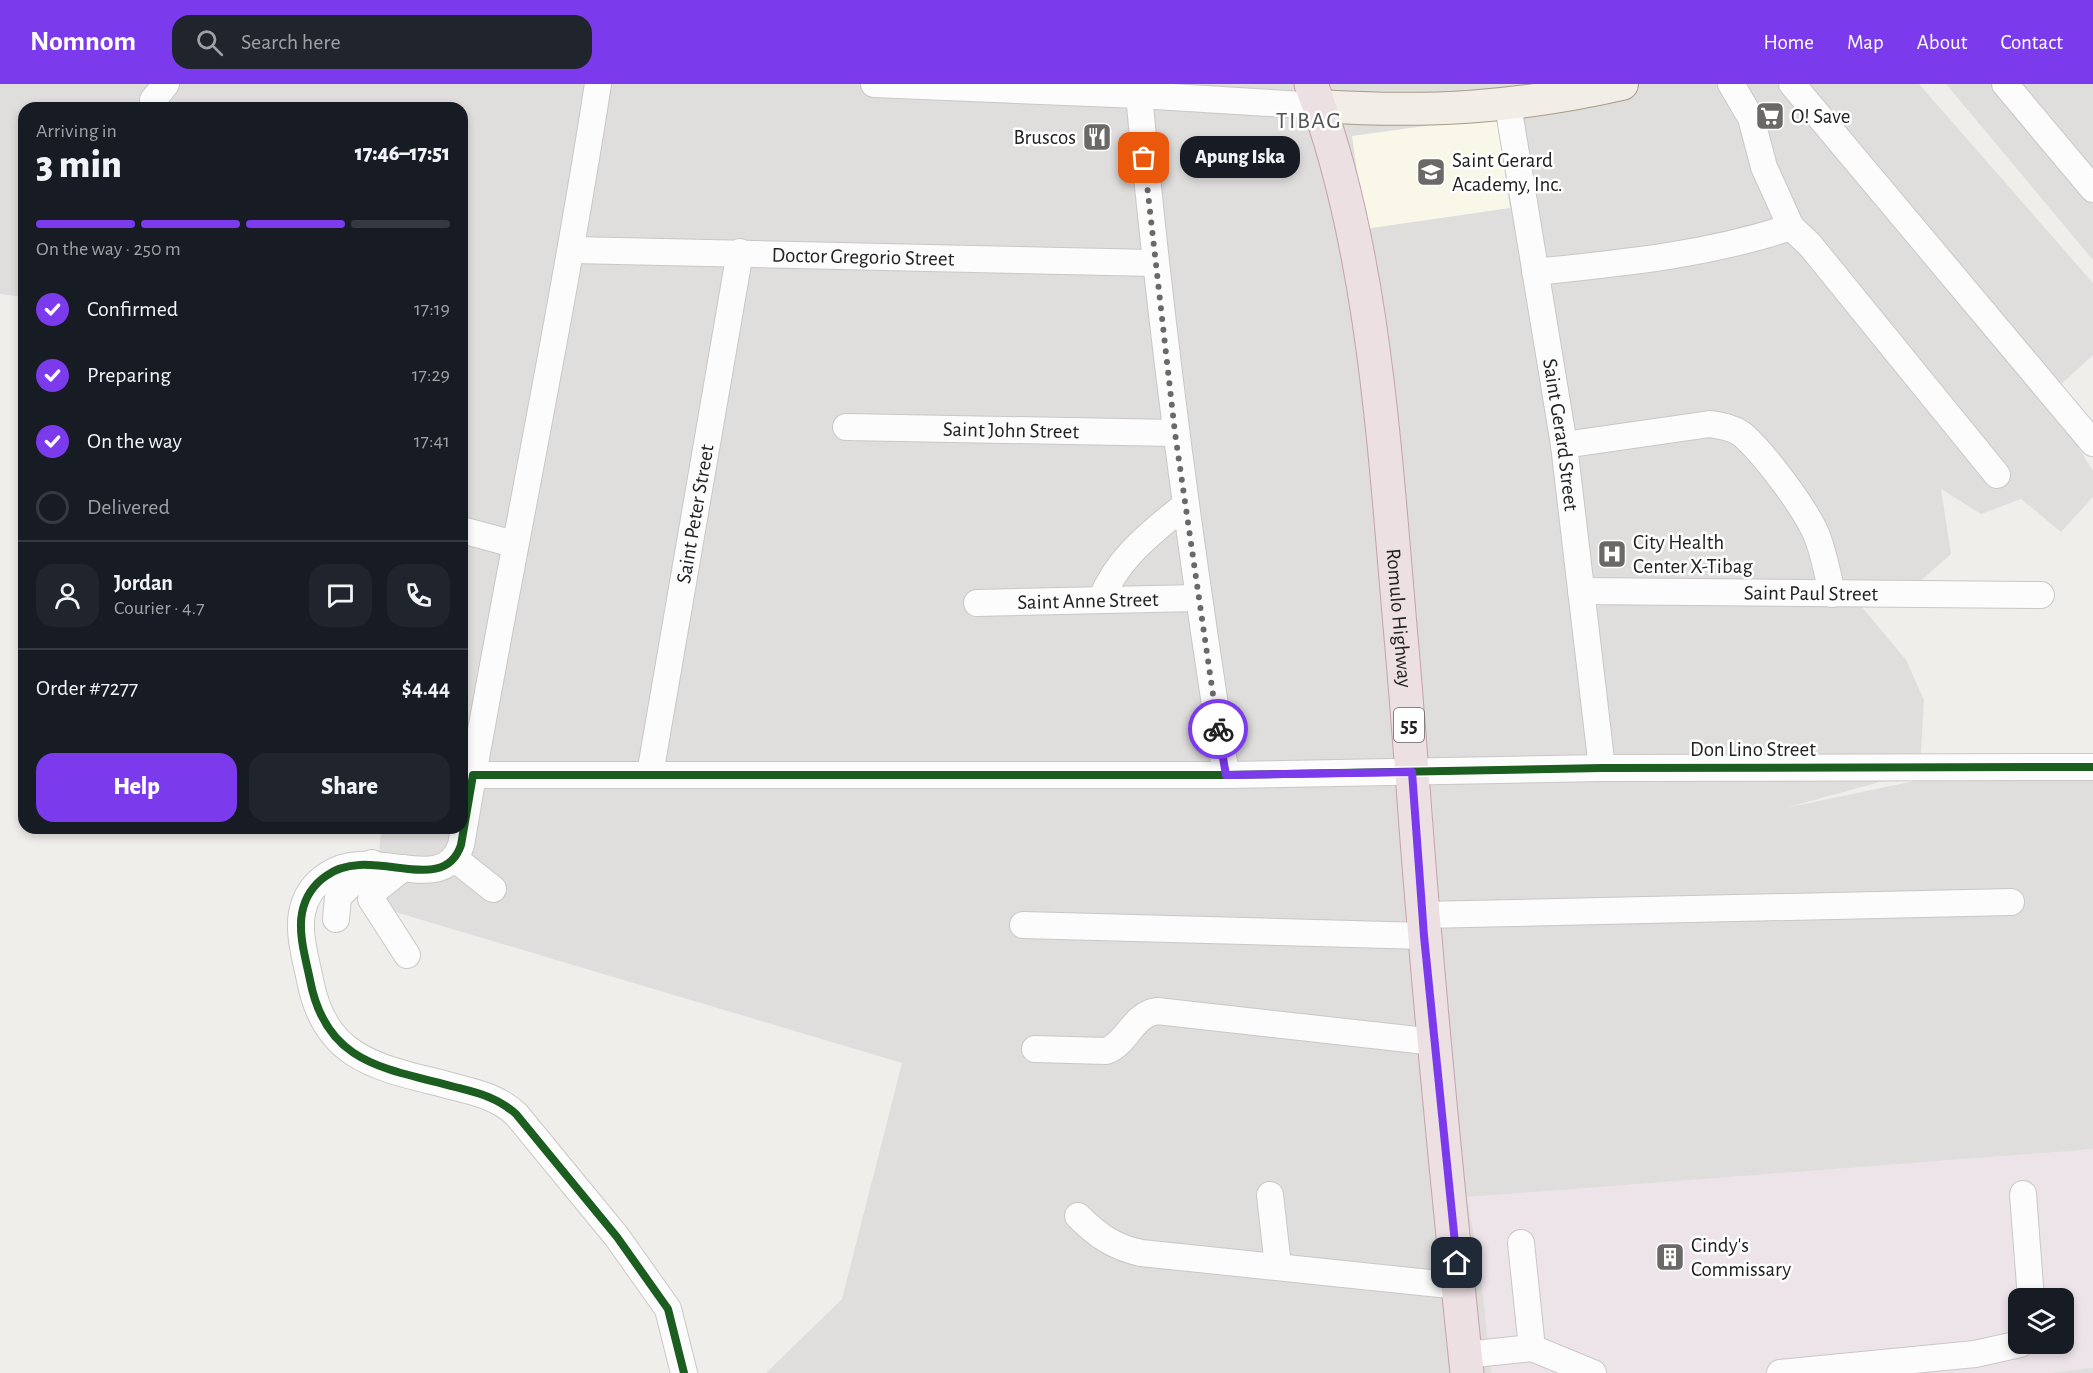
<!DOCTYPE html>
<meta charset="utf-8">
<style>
body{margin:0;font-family:"Alegreya Sans",sans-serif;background:#20242c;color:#f1f3f6;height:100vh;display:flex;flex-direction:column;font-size:22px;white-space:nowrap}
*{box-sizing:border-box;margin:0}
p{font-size:20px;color:#9ea1a6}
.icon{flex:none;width:33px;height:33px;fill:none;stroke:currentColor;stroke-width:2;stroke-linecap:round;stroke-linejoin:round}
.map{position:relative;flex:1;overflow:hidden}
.panel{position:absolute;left:18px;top:18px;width:450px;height:732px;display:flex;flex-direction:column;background:#171b24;border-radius:18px;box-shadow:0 3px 9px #0003}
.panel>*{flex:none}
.tools{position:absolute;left:2008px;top:1204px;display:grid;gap:12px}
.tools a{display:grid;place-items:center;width:66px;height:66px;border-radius:12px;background:#171b24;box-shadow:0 3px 9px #0003;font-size:30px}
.pin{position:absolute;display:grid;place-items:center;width:51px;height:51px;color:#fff;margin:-26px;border-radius:12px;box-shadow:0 3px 9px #0006}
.courier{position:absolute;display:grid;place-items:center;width:60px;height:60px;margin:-30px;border:4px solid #7c3aed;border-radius:50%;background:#fff;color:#222;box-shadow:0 2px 8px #0007}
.bubble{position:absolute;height:42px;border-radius:18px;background:#171b24;box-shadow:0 3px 9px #0003;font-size:20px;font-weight:800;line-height:42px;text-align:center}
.headline em{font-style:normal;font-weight:800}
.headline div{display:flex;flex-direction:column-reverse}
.headline{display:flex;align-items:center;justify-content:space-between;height:102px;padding:0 18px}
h1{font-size:39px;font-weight:800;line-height:45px}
.bar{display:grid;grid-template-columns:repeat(4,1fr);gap:9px 6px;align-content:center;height:72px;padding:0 18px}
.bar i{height:8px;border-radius:4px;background:#363941}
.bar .on{background:#7c3aed}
.bar p{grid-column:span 4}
.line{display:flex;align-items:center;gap:15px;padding:0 18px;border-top:2px solid #363941}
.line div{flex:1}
.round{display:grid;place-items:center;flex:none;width:63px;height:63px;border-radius:18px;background:#20242c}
ol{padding:0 18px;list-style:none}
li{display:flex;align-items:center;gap:18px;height:66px}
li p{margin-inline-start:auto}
li .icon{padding:6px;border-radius:50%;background:#7c3aed;color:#fff;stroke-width:4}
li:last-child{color:#9ea1a6}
li i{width:33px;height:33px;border:3px solid #363941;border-radius:50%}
.primary-button{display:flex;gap:12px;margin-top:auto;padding:12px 18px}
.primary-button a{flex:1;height:69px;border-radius:18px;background:#7c3aed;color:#fff;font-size:24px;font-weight:800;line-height:69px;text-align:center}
.primary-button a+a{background:#20242c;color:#f1f3f6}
header{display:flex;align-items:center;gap:36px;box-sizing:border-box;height:84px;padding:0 30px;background:#7c3aed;color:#fff}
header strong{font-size:28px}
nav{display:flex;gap:33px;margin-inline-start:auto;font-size:21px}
.search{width:420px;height:54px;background:#20242c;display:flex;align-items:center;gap:15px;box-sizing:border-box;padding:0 21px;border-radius:18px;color:#9ea1a6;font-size:22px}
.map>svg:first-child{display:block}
.residential{fill:#dfdedc;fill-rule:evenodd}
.industrial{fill:#ede4e9;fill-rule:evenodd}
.education{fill:#f8f7e8}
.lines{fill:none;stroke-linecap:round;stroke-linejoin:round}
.minor-casing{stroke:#c9c8c7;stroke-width:28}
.major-casing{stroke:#a79c86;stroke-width:34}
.highway-casing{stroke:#c5a2ac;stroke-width:35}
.minor{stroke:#fdfcfc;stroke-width:26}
.major{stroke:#f3ede7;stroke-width:32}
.highway{stroke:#ece0e2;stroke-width:33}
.cycleway-casing{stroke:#fff;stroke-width:11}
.cycleway{stroke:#1b5e20;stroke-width:8}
.done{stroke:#6a6968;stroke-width:6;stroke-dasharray:0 10.8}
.route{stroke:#7c3aed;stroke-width:8}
.labels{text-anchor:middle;stroke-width:5;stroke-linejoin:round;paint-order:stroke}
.shield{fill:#fff;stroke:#646464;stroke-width:1.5}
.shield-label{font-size:20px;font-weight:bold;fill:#222}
.poi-label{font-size:21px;fill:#222;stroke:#fff;text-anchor:start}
.street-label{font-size:21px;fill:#222;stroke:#fff}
.quarter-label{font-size:24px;letter-spacing:1.5px;fill:#555;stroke:#fff}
</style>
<header>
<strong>Nomnom</strong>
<div class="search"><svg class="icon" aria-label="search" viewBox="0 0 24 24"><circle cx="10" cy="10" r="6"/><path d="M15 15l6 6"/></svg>Search here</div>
<nav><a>Home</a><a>Map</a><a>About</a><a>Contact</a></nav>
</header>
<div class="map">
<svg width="2093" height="1289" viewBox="0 0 2093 1289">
<rect width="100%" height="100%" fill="#f0eeeb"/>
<!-- residential -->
<path class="residential" d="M0 0H1919L2093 199V271L2047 313 2093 387V413L2061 448 2021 415 1981 430 1941 405 1951 470 1898 517H1857L1906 576 1924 616 1920 687 1785 724 1910 698 2032 680 2093 686V1289H766L842 1215 902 979 375 822 381 744H462V24H24V213L0 210ZM2019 1215H2064V1260H2019Z
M1946 0H2093V176Z"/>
<!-- industrial -->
<path class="industrial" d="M2093 1065V1284L2051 1289H1491L1481 1194 1467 1113ZM2019 1215H2064V1260H2019Z"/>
<!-- education -->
<path class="education" d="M1497 32 1510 124 1365 145 1352 52Z"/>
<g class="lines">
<!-- minor casing -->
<g class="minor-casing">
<g id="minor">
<path d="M874 0 1139 11 1319 22"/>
<path d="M1731 0 1751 34 1764 83 1791 143"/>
<path d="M1792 0 2093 359"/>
<path d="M2005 0 2093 105"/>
<path d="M1139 11C1160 239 1190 465 1226 691"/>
<path d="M153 16 166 0"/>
<path id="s1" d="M1508 21 1564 361 1602 684"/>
<path id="s2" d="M572 166 1154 179"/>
<path d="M1535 188C1622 179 1707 171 1791 143L1810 161 1997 391"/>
<path id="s3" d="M846 343 1175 349"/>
<path d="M1564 361 1710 340C1722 342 1735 344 1744 352 1766 372 1806 425 1817 452 1824 471 1828 490 1832 510"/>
<path d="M462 446 514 460"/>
<path id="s4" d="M1581 507 2041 511"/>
<path d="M1101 516C1117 474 1151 449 1185 421"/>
<path id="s5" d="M977 519 1198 514"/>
<path id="s6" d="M650 690 740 168"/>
<path d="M473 691C514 460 562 231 598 0"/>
<path d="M454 774 493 805"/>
<path d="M403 784 373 808 371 815 407 871"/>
<path d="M1423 831 2011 818"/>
<path d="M336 835 338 813 372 779"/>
<path d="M1023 841 1424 852"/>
<path d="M1035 965 1106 967C1127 960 1133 930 1157 927L1435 958"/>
<path d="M2023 1110 2031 1215"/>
<path d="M1270 1111 1278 1182"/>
<path d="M1078 1132C1098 1152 1114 1163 1141 1169L1459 1202"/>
<path d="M1521 1159 1532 1264"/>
<path d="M1465 1271 1532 1264 1593 1289"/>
<path d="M684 1289 668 1225 617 1153 516 1030C497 1013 478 1009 455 1003 384 984 326 980 310 896 306 876 298 850 302 829 305 813 313 801 326 792 370 759 443 815 461 761L473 691H1226L1602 684 2093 683"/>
<path d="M1780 1289 1975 1270 2020 1260"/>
</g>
</g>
<!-- major casing -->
<g class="major-casing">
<path id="major" d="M1319 22C1427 29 1516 24 1622 0"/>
</g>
<!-- highway casing -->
<g class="highway-casing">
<g id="highway">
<path id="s7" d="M1311 0C1375 168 1385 374 1401 553 1410 653 1416 753 1425 853 1437 998 1452 1144 1467 1289"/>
</g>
</g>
<!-- minor -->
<use href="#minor" class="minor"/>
<!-- major -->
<use href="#major" class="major"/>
<!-- highway -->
<use href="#highway" class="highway"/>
<!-- cycleway casing -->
<g class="cycleway-casing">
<path id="cycleway" d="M684 1289 668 1225 617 1153 516 1030C497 1013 478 1009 455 1003 384 984 326 980 310 896 306 876 298 850 302 829 305 813 313 801 326 792 370 759 443 815 461 761L473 691H1226L1602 684 2093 683"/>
</g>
<!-- cycleway -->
<use href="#cycleway" class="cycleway"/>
</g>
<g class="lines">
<!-- done -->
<path class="done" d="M1144 74 1175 349 1218 645"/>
<!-- route -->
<path class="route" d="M1218 645 1226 691 1412 688 1424 852 1457 1179"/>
</g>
<!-- icons -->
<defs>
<g id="supermarket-square" transform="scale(1.5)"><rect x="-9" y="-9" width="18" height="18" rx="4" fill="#6a6968" stroke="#fff"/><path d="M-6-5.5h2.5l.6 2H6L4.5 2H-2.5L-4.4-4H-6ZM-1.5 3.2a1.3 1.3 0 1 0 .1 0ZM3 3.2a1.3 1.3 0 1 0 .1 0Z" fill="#fff"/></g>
<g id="restaurant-square" transform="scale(1.5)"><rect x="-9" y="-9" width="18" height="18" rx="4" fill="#6a6968" stroke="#fff"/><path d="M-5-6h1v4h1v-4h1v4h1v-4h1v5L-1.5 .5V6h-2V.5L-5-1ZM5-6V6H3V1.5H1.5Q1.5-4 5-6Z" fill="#fff"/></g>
<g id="school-square" transform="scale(1.5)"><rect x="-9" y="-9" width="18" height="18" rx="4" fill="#6a6968" stroke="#fff"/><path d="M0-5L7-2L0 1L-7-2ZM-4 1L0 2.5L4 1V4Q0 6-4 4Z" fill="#fff"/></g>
<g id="hospital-square" transform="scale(1.5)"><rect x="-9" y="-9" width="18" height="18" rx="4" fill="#6a6968" stroke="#fff"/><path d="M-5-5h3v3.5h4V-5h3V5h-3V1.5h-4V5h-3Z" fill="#fff"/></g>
<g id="building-square" transform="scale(1.5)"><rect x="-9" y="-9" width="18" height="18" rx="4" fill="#6a6968" stroke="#fff"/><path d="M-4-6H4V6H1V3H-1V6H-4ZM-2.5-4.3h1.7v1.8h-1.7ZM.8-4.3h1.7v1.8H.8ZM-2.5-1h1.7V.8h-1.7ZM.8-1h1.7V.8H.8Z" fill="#fff"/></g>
</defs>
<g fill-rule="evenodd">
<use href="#supermarket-square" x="1770" y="32"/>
<use href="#restaurant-square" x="1097" y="53"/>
<use href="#school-square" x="1431" y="88"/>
<use href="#hospital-square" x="1612" y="470"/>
<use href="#building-square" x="1670" y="1173"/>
</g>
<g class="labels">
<!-- shield labels -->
<rect class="shield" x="1394" y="624" width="30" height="34" rx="4.5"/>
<g class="shield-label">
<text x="1409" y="648">55</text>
</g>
<!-- poi labels -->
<g class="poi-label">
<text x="1791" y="39">O! Save</text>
<text x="1076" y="60" text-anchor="end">Bruscos</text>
<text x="1452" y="83">Saint Gerard<tspan x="1452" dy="24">Academy, Inc.</tspan></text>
<text x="1633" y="465">City Health<tspan x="1633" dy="24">Center X-Tibag</tspan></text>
<text x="1691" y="1168">Cindy's<tspan x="1691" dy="24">Commissary</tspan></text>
</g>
<!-- street labels -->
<g class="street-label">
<text dy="7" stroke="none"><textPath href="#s2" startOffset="291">Doctor Gregorio Street</textPath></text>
<text dy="7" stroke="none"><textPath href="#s3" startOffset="165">Saint John Street</textPath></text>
<text dy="7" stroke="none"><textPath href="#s1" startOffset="334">Saint Gerard Street</textPath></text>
<text dy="7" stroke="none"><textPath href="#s6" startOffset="264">Saint Peter Street</textPath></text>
<text dy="7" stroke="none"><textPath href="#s4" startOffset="230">Saint Paul Street</textPath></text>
<text dy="7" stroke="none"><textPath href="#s5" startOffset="111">Saint Anne Street</textPath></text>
<text dy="7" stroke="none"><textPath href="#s7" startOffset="543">Romulo Highway</textPath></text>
<text x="1753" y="672">Don Lino Street</text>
</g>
<!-- quarter labels -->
<g class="quarter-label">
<text x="1309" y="44">TIBAG</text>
</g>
</g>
</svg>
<div class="tools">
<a><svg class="icon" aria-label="layers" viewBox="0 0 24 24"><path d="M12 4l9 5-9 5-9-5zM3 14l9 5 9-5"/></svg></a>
</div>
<div class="pin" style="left:1144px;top:74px;background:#ea580c"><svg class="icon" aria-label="bag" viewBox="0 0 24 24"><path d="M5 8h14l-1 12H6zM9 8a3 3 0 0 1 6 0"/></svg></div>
<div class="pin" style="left:1457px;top:1179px;background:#1f2937"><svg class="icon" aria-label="home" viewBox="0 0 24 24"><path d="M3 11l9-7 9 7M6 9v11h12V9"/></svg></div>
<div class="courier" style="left:1218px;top:645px"><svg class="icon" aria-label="bike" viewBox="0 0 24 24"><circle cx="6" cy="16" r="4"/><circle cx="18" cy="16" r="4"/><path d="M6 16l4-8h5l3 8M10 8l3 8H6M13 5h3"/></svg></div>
<div class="bubble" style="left:1180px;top:52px;width:120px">Apung Iska</div>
<section class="panel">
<div class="headline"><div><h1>3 min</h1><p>Arriving in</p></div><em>17:46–17:51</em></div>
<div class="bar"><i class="on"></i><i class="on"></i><i class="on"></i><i></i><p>On the way · 250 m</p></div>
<ol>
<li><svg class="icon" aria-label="check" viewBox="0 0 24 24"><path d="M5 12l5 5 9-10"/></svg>Confirmed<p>17:19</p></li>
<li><svg class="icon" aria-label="check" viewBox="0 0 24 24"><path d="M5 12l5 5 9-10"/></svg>Preparing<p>17:29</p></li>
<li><svg class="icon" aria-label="check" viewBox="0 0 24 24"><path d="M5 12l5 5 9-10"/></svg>On the way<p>17:41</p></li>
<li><i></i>Delivered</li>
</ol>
<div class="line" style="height:108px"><a class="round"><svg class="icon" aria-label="person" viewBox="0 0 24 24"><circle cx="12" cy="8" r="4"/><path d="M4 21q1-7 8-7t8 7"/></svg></a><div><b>Jordan</b><p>Courier · 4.7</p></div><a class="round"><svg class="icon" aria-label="chat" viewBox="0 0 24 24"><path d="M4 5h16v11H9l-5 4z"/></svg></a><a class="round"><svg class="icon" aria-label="phone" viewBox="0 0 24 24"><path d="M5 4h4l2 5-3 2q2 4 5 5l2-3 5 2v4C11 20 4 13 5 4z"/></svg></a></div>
<div class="line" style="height:78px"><div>Order #7277</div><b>$4.44</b></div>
<div class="primary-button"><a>Help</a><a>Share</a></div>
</section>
</div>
